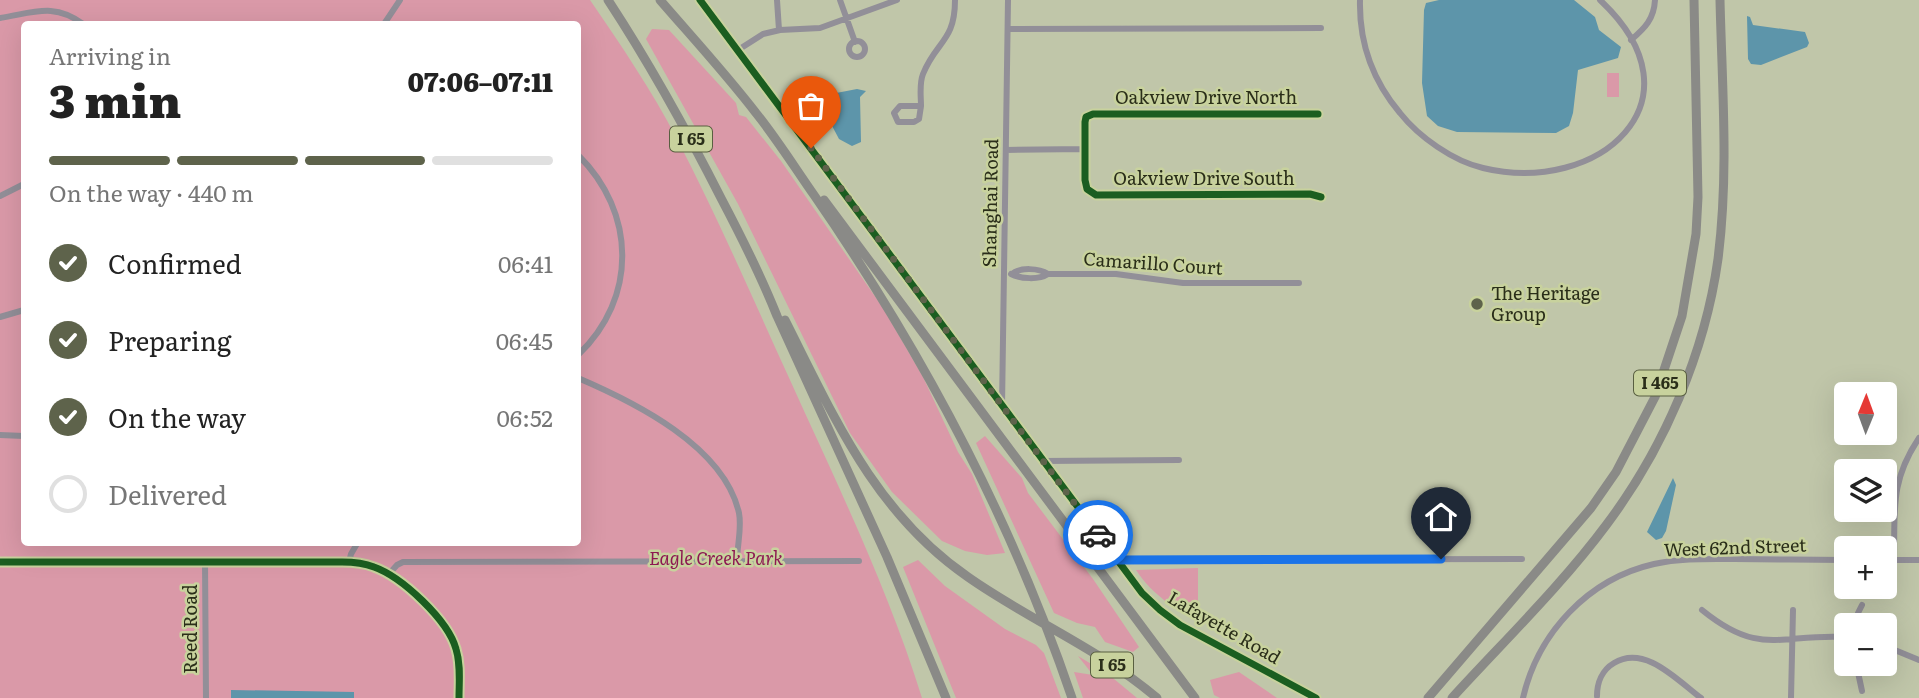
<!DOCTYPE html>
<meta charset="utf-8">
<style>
body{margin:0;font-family:Literata,serif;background:#f2f2f2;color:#222;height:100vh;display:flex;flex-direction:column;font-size:26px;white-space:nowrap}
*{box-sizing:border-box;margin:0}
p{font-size:23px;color:#767676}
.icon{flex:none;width:38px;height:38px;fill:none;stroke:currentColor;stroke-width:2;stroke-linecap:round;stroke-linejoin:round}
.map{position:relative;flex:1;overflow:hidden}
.details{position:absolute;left:21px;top:21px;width:560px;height:525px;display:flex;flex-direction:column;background:#fff;border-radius:7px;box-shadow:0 7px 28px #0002}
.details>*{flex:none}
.needle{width:46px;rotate:1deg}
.buttons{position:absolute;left:1834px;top:382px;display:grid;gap:14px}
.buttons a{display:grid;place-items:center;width:63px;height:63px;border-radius:7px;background:#fff;box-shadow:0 7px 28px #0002;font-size:35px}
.pin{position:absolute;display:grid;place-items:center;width:60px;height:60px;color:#fff;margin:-72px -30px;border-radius:50% 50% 50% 0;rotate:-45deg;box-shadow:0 0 7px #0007}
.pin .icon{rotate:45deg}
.courier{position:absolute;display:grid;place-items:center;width:70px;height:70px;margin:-35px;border:5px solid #1a73e8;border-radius:50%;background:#fff;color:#222;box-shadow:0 2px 9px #0007}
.head em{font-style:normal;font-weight:800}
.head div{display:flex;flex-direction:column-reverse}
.head{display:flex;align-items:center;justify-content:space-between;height:119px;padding:0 28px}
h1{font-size:46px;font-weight:800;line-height:52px}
.bar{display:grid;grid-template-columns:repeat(4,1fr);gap:10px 7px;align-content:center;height:84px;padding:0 28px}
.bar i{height:9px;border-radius:5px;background:#e0e0e0}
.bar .selected{background:#5e634b}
.bar p{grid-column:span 4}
ol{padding:0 28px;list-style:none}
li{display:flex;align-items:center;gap:21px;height:77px}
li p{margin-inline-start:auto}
li .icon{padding:7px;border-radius:50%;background:#5e634b;color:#fff;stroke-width:4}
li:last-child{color:#767676}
li i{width:38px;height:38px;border:4px solid #e0e0e0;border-radius:50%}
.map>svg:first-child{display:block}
.green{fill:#da99a8;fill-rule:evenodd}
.water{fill:#5d95aa}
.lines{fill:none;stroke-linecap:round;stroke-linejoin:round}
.minor{stroke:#928f98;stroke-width:6}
.major{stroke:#908d8f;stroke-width:7}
.highway{stroke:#8a8a87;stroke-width:9}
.cycleway-casing{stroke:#c8d29d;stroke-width:11}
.cycleway{stroke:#1b5e20;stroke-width:7}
.done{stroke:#5e634b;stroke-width:7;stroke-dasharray:0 12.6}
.route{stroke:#1a73e8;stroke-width:9}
.poi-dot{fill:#5e634b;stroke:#c8d29d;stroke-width:2.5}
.labels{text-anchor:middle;stroke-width:5;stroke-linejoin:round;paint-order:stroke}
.shield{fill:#c8d29d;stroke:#595f41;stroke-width:2}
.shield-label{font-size:16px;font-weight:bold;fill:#2a2e19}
.street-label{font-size:18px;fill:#2a2e19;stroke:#c8d29d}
.poi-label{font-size:18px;fill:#2a2e19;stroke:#c8d29d;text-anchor:start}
.park-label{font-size:18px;font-style:italic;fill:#8d1852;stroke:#c8d29d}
</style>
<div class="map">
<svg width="1919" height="698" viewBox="0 0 1919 698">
<rect width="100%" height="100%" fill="#c0c6a9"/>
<!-- green -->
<path class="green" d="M0 0H590C621 45 652 91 677 139 718 218 753 299 790 380 837 484 888 588 922 698H0ZM24 24H578V542H24Z
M652 29 669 30 736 103 739 115 746 117 781 161 883 308 923 377 958 452 972 474 1005 553 987 555 965 551 942 541 892 492 850 433 738 204 646 39Z
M1607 73H1619V97H1607Z
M985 436 1022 478 1028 493 1093 579 1139 647 1133 652 1105 642 1095 627 1077 623 1054 613 976 443Z
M918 560 945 586 1005 629 1036 645 1044 653 1061 698H956L903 567Z
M1198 568V610L1207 623 1203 625C1177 610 1153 596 1136 570Z
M1078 656 1108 674 1137 698H1083L1074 672 1093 675Z
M1239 672 1277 698H1220L1214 695 1210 680Z"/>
<!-- water -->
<path class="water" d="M1439 0H1574L1595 17 1599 30 1621 47 1618 58 1578 70 1573 113 1569 126 1556 133 1457 132 1438 126 1427 116 1422 83 1424 10 1426 3Z
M1747 16 1750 17 1753 25 1805 32 1809 43 1807 47 1761 65 1751 64 1748 59Z
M857 89 866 91 860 97 861 142 852 146 839 139 821 105 830 100 831 94Z
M1673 478 1676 485 1666 531 1662 538 1656 540 1647 532Z
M231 690 354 692V698H231Z"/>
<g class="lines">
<!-- minor -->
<path class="minor" d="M777 0 779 30
M840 0 855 42
M1360 0C1359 42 1373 81 1400 113 1419 137 1453 161 1483 168 1598 196 1708 101 1600 0
M0 18C33 13 54 2 83 24
M384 24 400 0
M1008 29 1321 28
M1631 40C1645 28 1654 19 1655 0
M849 49a8 8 0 1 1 16 0a8 8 0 1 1-16 0Z
M738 50 763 34 780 30 820 28 897 0
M900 106H921L919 119 914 122H898L894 113Z
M921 106C921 96 919 84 923 74 936 41 955 42 955 0
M1318 114H1093L1086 117 1085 122V180L1087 189 1096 195 1310 194 1321 197
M1006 150 1085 149
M578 155C636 212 638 298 578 355
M0 196 24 184
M1011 274C1021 279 1039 280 1048 274
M1012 274C1020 267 1039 268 1048 274H1116L1183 283H1299
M0 317 24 310
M578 378C634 402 724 446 739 513 742 529 737 545 737 562
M1002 407 1008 0
M0 435 24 436
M1042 461 1179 460
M1116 560 1522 559
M1885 560H1919
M1894 560C1895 510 1890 481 1919 438
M205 561 206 698
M0 562H342C353 562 364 563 374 567 402 577 448 620 456 649 461 665 459 682 459 698
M349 562 351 554 358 542
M389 574 397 565 403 562 859 561
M1702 610C1761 658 1781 633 1846 637
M1856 625 1858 613 1862 605
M1885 646 1919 660
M1856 663 1862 691
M1597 696C1597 683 1602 670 1614 663 1645 644 1678 681 1701 698
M1523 698C1538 633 1588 579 1654 564 1681 558 1707 559 1734 559 1771 559 1809 560 1846 560
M1791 698 1793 610"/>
<!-- major -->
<path class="major" d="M700 0 1142 593 1160 610 1180 625 1316 698"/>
<!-- highway -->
<path class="highway" d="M608 0C650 64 687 131 722 200 742 238 761 276 777 316L887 557 946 698
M660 0C692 37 726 74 756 113 777 139 795 168 814 195 922 351 1011 518 1072 698
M824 200 1195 698
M785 320C834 417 875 513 968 577 1029 620 1100 649 1157 698
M1428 698 1591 508 1616 472 1655 397 1682 316 1696 234 1698 197 1694 0
M1452 698C1504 641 1561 586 1607 524 1664 448 1705 353 1718 259 1729 173 1722 86 1720 0"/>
<!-- cycleway casing -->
<g class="cycleway-casing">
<path id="cycleway" d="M700 0 1142 593 1160 610 1180 625 1316 698
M1318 114H1093L1086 117 1085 122V180L1087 189 1096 195 1310 194 1321 197
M0 562H342C353 562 364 563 374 567 402 577 448 620 456 649 461 665 459 682 459 698"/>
</g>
<!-- cycleway -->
<use href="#cycleway" class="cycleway"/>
</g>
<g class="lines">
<!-- done -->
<path class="done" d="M811 148 1098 535"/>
<!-- route -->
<path class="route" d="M1098 535 1116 560 1441 559"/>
</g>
<!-- markers -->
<circle class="poi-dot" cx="1477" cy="304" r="7"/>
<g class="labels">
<!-- shield labels -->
<g class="shield">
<rect x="670" y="126.5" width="42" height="25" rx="5"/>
<rect x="1634" y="370.5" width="52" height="25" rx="5"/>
<rect x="1091" y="652.5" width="42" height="25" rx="5"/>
</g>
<g class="shield-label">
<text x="691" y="145">I 65</text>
<text x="1660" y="389">I 465</text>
<text x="1112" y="671">I 65</text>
</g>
<!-- street labels -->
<g class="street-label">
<text x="1206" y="104">Oakview Drive North</text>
<text x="1204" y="185">Oakview Drive South</text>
<text transform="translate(991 203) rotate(-89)" y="6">Shanghai Road</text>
<text transform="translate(1153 264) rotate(4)" y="6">Camarillo Court</text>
<text transform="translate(1735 548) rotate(-2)" y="6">West 62nd Street</text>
<text transform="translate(1224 628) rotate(30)" y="6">Lafayette Road</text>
<text transform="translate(191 629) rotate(-90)" y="6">Reed Road</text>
</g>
<!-- poi labels -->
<g class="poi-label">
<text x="1491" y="300">The Heritage<tspan x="1491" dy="21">Group</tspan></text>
</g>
<!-- park labels -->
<g class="park-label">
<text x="716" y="565">Eagle Creek Park</text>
</g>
</g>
</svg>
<div class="buttons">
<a><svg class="needle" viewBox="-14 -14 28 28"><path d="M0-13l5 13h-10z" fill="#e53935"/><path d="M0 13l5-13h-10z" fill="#767676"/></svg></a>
<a><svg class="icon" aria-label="layers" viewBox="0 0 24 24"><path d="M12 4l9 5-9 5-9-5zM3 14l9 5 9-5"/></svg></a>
<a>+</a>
<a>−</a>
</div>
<div class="pin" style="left:811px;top:148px;background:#ea580c"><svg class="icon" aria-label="bag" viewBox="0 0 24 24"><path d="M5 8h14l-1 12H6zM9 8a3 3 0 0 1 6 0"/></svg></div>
<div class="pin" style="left:1441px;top:559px;background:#1f2937"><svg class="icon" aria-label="home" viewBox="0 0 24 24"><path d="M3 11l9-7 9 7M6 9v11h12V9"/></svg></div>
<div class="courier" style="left:1098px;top:535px"><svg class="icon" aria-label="car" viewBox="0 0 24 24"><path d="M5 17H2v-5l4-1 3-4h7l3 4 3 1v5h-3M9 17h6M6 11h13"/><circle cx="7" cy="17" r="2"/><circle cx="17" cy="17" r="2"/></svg></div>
<section class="details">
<div class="head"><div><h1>3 min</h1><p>Arriving in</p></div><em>07:06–07:11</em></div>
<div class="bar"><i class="selected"></i><i class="selected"></i><i class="selected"></i><i></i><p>On the way · 440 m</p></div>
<ol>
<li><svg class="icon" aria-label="check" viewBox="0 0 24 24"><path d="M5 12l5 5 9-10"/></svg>Confirmed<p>06:41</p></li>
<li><svg class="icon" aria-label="check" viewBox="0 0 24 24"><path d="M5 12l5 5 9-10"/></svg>Preparing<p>06:45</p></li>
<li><svg class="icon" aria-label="check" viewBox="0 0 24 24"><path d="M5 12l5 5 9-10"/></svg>On the way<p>06:52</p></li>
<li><i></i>Delivered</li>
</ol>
</section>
</div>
